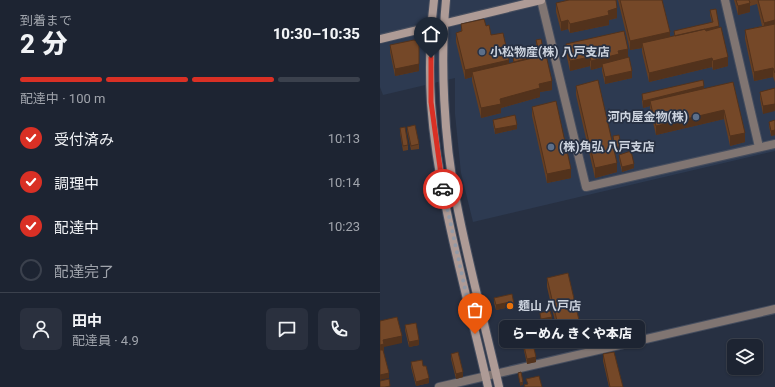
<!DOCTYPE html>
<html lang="ja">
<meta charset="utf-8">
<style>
body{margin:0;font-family:Roboto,"Noto Sans JP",sans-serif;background:#2a303e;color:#f1f3f6;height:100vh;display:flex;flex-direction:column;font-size:15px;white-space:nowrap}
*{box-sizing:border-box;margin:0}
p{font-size:13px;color:#a0a4ac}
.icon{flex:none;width:22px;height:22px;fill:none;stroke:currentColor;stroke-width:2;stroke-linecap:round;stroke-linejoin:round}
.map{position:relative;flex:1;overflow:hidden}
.side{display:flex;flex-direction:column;background:#1d2432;width:380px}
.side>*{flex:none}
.tools{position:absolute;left:347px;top:339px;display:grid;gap:8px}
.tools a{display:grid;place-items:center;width:36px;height:36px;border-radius:6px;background:#1d2432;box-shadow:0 1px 3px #0004,0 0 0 1px #3b414d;font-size:20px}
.pin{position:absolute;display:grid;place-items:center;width:34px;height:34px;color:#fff;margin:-41px -17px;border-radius:50% 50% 50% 0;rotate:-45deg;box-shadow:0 0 4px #0007}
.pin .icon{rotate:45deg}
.courier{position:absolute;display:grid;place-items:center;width:40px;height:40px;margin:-20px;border:3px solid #d93025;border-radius:50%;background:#fff;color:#222;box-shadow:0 1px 5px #0007}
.bubble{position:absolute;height:28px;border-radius:6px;background:#1d2432;box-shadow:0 1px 3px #0004,0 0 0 1px #3b414d;font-size:13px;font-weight:800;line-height:28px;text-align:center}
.headline em{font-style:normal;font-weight:800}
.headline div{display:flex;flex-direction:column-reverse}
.headline{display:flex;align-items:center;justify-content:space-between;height:68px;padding:0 20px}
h1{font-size:26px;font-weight:800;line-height:30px}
.bar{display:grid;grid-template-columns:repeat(4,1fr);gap:6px 4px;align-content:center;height:48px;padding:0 20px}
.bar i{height:5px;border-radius:3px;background:#3b414d}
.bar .current{background:#d93025}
.bar p{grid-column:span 4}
.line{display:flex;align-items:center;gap:10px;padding:0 20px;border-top:1px solid #3b414d}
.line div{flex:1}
.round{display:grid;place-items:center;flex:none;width:42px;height:42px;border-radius:6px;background:#2a303e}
ol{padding:0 20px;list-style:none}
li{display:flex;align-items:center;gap:12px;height:44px}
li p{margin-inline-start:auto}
li .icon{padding:4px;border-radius:50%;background:#d93025;color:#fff;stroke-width:4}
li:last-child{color:#a0a4ac}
li i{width:22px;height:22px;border:2px solid #3b414d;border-radius:50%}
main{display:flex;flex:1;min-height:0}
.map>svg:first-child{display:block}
.built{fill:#2d3a51}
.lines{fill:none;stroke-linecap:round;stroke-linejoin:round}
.street-casing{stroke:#454d5e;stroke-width:10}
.secondary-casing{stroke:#454d5e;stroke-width:10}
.street{stroke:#807572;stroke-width:8}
.secondary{stroke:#ae9b96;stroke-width:8}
.wall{fill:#653e22}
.shaded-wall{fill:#52321c}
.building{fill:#754828;stroke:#52321c}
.done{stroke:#929aa7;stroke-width:4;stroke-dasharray:0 7.2}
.route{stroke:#d93025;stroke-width:5}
.service-dot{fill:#5c6f8a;stroke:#273042;stroke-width:1.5}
.food-dot{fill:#e8710a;stroke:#273042;stroke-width:1.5}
.labels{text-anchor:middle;stroke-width:3.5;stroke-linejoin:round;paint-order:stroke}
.poi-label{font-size:12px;font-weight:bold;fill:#ccd3de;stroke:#273042;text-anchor:start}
</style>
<main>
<section class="side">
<div class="headline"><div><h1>2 分</h1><p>到着まで</p></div><em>10:30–10:35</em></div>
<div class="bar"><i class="current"></i><i class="current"></i><i class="current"></i><i></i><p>配達中 · 100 m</p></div>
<ol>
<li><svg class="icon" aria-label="check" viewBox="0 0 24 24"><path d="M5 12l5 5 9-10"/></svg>受付済み<p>10:13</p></li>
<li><svg class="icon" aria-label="check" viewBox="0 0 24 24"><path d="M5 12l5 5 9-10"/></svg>調理中<p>10:14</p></li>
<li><svg class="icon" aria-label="check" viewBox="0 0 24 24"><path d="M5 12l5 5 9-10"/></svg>配達中<p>10:23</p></li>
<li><i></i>配達完了</li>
</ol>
<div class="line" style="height:72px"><a class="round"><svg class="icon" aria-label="person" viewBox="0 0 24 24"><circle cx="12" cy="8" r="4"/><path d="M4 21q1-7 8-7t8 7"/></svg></a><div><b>田中</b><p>配達員 · 4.9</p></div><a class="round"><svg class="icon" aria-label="chat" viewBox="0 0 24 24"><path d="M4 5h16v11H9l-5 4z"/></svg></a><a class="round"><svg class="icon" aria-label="phone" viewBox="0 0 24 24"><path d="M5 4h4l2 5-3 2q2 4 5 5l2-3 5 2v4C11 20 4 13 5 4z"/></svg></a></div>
</section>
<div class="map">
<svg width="395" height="387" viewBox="0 0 395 387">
<rect width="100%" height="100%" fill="#273042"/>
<!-- built -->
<path class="built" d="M0 0H395V151L93 222 81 173 75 114V78L3 95 0 87Z"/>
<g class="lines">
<!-- street casing -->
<g class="street-casing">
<path id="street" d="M161 0 206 187 395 144
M345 0 379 147
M59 387 395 309"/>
</g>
<!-- secondary casing -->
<g class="secondary-casing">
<path id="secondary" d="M54 0C50 34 49 69 51 103 58 199 87 293 108 387
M66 0C60 61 64 140 76 200 88 263 105 325 119 387
M0 39 161 0"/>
</g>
<!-- street -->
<use href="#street" class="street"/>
<!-- secondary -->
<use href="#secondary" class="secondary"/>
</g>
<!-- wall -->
<path class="wall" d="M238 0H282L290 37 294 36V31L332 23 330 15V10L348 66 333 70 332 67 269 82 262 52V48L250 50Z
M354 0H395V82L393 77 374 81 365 39V30L382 26 377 4 370 6V12L358 15Z
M176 3 237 18 229 20V25L190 33 188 29 181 31 176 12Z
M81 24 106 26 129 64 133 63V58L158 52 156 45V40L164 56 172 90 160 92V97L121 108V113L101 118 92 81V77L85 79 76 42V33L81 31Z
M186 44 248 58 252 78 225 84 222 71V67L211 70 210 66 190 71 186 53Z
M10 45 39 71 15 76 10 52Z
M353 82 365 142 350 146 344 119 276 135 270 110V106L263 108 262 101V94L324 89Z
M196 86 237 172 215 178 196 95Z
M395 88 383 114 380 99V92Z
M152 107 191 178 167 183 152 116Z
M113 120 137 129 115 134 113 124Z
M395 120V135L391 136 389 126V122Z
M27 127 39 144V149L31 150 27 131Z
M20 128 28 145V150L23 151 20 133Z
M239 155 254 168 242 172 239 159Z
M167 278 202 342 181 347 167 287Z
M132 294 134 308 131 309 130 307 116 310 114 303V298Z
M25 325 39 345 29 347 25 330Z
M143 342 156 362 147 364 143 346Z
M71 354 83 377 76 379 71 359Z
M223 354 243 387H229L223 361Z
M31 362 43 366 49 383 36 386 31 367Z"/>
<!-- shaded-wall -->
<path class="shaded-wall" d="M370 3V12L358 15V6Z
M237 8V18L229 20V25L190 33V24L228 11Z
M188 20V29L181 31V22Z
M395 20V29L384 32V23Z
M339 26V31L295 36Z
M290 32V41L262 43V48L250 50V41Z
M248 49V58L222 64V67L211 70V61L238 51Z
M164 54V59L134 67V62Z
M210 57V66L190 71V61Z
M348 57V66L333 70V61Z
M332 58V67L269 82V73Z
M129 60V69L92 72V77L85 79V70Z
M39 64V71L15 76V69Z
M393 68V77L374 81V72Z
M252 71V78L225 84V77Z
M172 81V90L160 92V97L121 108V113L101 118V108L120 99 159 84Z
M324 86V93L270 101V106L263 108V101Z
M395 104V111L383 114V106Z
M344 110V119L276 135V126Z
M137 125V129L115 134V129Z
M395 130V135L391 136V131Z
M365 133V142L350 146V136Z
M241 146V149L235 150V148Z
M237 163V172L215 178V168Z
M254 164V168L242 172V167Z
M191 169V178L167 183V174Z
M130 302V307L116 310V305Z
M131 304H134V308L131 309Z
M172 317V319L161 322V319Z
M202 333V342L181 347V338Z
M22 336V343L4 347V351L0 352V345L3 340Z
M39 340V345L29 347V342Z
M156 357V362L147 364V359Z
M83 372V377L76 379V374Z
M9 373V378L0 380V375Z
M49 378V383L36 386V382Z
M143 382V385L140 386V383Z"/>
<!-- building -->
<path class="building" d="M189 0H236L237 8 228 11 229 15 190 24 188 20 181 22 176 3Z
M240 0H282L290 32 250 41Z
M356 0H369L370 3 358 6Z
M378 0H395V20L384 23Z
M336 9 339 26 295 36 294 31 333 22 330 10Z
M104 19 106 26 109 25 111 35 123 33 129 60 85 70 76 33 82 31 81 24Z
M395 24V73L393 68 374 72 365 30Z
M341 27 348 57 333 61 332 58 269 73 262 43 325 29 326 31Z
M244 31 248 49 238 51 239 54 211 61 210 57 190 61 186 44Z
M161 39 164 54 134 62 133 58 159 52 156 40Z
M34 40 39 42V64L15 69 10 45Z
M166 55 172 81 159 84 160 88 120 99 121 104 101 108 92 72Z
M249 57 252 71 225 77 222 64Z
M218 80 237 163 215 168 196 86Z
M323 80 324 86 263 101 262 94Z
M353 82 365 133 350 136 344 110 276 126 270 101Z
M395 88V104L383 106 380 92Z
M176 101 191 169 167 174 152 107Z
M135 115 137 125 115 129 113 120Z
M395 120V130L391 131 389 122Z
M35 125 39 144 31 146 27 127Z
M25 127 28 145 23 146 20 128Z
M239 135 241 146 235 148 233 136Z
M251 151 254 164 242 167 239 155Z
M188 273 202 333 181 338 167 278Z
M132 294 134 304H131L130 302 116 305 114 298Z
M170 311 172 317 161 319 160 313Z
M17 317 22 336 3 340 4 344 0 345V321Z
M36 323 39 340 29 342 25 325Z
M152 340 156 357 147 359 143 342Z
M0 350H3L9 373 0 375Z
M78 352 83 372 76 374 71 354Z
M234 352 243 387H230L223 354Z
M42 360 43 366H46L49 378 36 382 31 362Z
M141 372 143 382 140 383 138 373Z
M159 376 162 387H145L144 385 148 384 146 379Z
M9 379 10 386 5 387H0V381Z"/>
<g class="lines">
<!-- done -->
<path class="done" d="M63 189 95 334"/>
<!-- route -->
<path class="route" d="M51 58V102L63 189"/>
</g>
<!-- markers -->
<g class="service-dot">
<circle cx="102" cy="52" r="4"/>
<circle cx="316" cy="117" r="4"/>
<circle cx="171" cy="147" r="4"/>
</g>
<circle class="food-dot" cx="130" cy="306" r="4"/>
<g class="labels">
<!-- poi labels -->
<g class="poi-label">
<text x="110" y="56">小松物産(株) 八戸支店</text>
<text x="308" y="121" text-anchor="end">河内屋金物(株)</text>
<text x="179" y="151">(株)角弘 八戸支店</text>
<text x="138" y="310">麺山 八戸店</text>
</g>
</g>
</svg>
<div class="tools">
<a><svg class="icon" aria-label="layers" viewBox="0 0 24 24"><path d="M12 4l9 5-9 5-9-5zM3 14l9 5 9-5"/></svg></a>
</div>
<div class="pin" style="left:95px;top:334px;background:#ea580c"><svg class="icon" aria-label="bag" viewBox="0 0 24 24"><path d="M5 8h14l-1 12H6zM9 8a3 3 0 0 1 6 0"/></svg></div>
<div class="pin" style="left:51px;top:58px;background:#1f2937"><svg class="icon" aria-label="home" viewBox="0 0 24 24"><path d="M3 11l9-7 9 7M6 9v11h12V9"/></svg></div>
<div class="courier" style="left:63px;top:189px"><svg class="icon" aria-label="car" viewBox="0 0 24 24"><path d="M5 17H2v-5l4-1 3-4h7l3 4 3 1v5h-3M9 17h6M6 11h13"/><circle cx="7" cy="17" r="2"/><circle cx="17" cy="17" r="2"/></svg></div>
<div class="bubble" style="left:119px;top:320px;width:146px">らーめん きくや本店</div>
</div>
</main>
